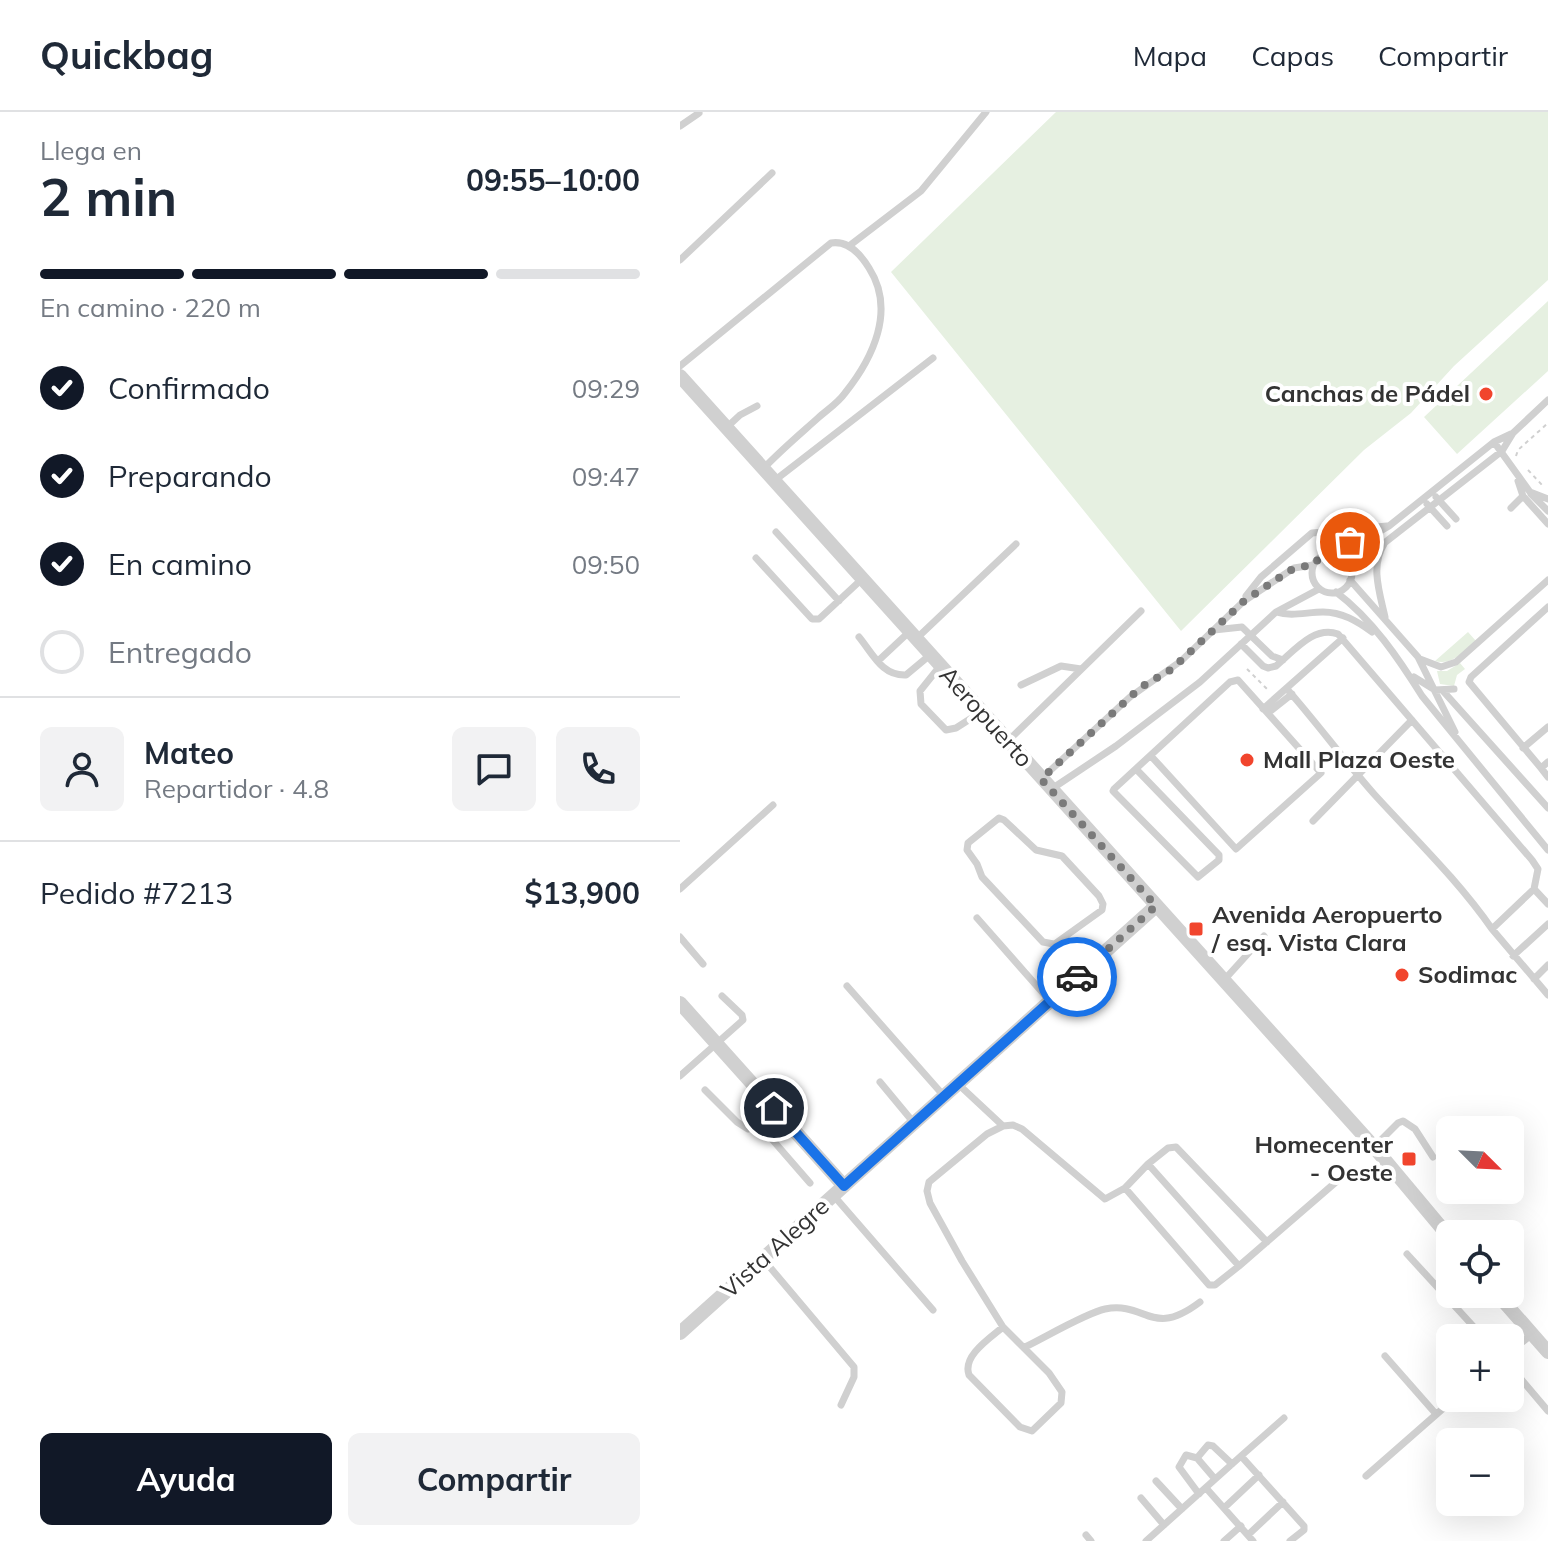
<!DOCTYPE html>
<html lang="es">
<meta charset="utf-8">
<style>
body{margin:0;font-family:Mulish,sans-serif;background:#f2f2f3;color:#1f2937;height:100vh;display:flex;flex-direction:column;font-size:30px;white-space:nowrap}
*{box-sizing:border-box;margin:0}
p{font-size:26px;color:#747a83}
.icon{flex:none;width:44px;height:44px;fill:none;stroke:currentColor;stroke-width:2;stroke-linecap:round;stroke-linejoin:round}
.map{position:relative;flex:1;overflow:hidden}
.details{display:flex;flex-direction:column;background:#fff;width:680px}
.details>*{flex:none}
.needle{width:52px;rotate:114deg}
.fabs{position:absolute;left:756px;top:1004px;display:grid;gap:16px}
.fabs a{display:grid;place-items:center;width:88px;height:88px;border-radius:12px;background:#fff;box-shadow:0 8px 32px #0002;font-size:40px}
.pin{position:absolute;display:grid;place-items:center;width:68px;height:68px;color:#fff;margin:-34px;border:4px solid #fff;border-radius:50%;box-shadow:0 2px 8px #0007}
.courier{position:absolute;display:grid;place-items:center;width:80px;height:80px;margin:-40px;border:6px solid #1a73e8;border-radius:50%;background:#fff;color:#222;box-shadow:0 2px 10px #0007}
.summary em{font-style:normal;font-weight:700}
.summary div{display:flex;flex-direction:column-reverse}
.summary{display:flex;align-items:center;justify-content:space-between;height:136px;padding:0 40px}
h1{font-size:52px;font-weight:700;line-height:60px}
.bar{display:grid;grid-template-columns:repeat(4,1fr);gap:12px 8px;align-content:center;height:96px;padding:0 40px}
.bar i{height:10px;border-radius:6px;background:#e0e1e3}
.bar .current{background:#111827}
.bar p{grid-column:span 4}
.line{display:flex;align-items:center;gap:20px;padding:0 40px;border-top:2px solid #e0e1e3}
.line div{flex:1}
.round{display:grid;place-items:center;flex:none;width:84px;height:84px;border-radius:12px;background:#f2f2f3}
ol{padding:0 40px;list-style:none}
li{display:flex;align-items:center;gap:24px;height:88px}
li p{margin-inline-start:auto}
li .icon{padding:8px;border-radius:50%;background:#111827;color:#fff;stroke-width:4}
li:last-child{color:#747a83}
li i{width:44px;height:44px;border:4px solid #e0e1e3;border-radius:50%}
.button{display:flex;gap:16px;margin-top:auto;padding:16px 40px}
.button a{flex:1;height:92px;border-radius:12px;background:#111827;color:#fff;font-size:32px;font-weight:700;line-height:92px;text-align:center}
.button a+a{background:#f2f2f3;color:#1f2937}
header{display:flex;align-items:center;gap:48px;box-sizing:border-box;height:112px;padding:0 40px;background:#fff;border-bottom:2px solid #e0e1e3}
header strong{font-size:38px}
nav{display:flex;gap:44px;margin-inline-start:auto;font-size:28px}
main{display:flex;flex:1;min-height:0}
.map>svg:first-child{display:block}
.green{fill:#e6f0e1}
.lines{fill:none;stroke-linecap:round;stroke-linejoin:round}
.path{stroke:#d0d0d0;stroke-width:2;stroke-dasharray:4 4;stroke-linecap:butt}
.service{stroke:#d0d0d0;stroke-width:7}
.minor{stroke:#d0d0d0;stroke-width:14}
.done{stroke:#7a7a7a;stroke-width:8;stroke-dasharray:0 14.4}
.route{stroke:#1a73e8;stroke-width:10}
.poi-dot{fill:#f1452d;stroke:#fff;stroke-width:3}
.labels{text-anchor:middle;stroke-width:8;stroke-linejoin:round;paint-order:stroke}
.poi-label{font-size:24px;font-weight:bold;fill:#333;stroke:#fff;text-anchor:start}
.street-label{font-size:24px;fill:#333;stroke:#fff}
</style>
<header>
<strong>Quickbag</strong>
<nav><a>Mapa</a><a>Capas</a><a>Compartir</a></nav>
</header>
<main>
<section class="details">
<div class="summary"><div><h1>2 min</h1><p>Llega en</p></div><em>09:55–10:00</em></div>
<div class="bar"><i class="current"></i><i class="current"></i><i class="current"></i><i></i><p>En camino · 220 m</p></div>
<ol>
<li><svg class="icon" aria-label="check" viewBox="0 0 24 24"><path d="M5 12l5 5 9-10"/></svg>Confirmado<p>09:29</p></li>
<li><svg class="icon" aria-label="check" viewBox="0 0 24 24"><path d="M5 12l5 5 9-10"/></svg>Preparando<p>09:47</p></li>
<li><svg class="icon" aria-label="check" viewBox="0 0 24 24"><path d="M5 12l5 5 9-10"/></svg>En camino<p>09:50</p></li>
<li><i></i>Entregado</li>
</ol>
<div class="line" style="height:144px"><a class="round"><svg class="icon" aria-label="person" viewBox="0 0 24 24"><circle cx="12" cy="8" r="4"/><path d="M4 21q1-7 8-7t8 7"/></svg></a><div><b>Mateo</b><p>Repartidor · 4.8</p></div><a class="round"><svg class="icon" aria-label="chat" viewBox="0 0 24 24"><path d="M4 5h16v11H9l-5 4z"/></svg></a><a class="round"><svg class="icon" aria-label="phone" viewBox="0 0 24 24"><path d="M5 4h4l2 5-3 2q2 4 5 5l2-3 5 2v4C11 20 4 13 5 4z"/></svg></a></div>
<div class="line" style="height:104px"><div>Pedido #7213</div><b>$13,900</b></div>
<div class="button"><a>Ayuda</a><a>Compartir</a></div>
</section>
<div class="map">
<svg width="868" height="1429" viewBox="0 0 868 1429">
<rect width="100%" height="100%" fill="#fff"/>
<!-- green -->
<path class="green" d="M376 0H868V168L774 254 731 301 684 338 501 519 211 160Z
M868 189V259L777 342 744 305Z
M788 520 796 529C783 540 772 554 755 549Z
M780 551 785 557 777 563 774 574 760 572 757 559H767Z"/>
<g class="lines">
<!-- path -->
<path class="path" d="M836 344 838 338 868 311
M848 358 863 374
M567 557 588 578"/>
<!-- service -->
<path class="service" d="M0 14 19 1
M169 134 241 79 306 0
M0 148 92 61
M0 254 151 131C169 128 181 143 189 156 216 198 193 246 165 281 158 291 147 298 138 306 119 323 100 339 83 357
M46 316 60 303 77 294
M814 330 850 380 868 387
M94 369 253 246
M838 369 843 384 868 412
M851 382 868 399
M756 385 776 407
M747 392 767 414
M831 396 843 384
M96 420 159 489
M704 432C690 454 700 482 705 505
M651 441 670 430 692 424 709 414 814 330 831 322
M632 461a20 20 0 1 1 40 0a20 20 0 1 1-40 0Z
M76 446 132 507H139L182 467
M671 457 822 339 833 321 868 288
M670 468 738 545 775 620
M656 480C692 507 719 547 742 584L868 738
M566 484 581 465 632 421 707 414
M596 500C612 505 627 500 643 500 662 500 677 509 692 520
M534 518 562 515 592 544 603 548
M179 525C193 542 202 564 226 563L250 543
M236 527 336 432
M561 532 583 554 588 556 596 554C614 539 634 513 658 522L852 748 858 757 854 777
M740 547 761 555 776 550 868 468
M198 549 229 520
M260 554 240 579 241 592 266 618 276 616 301 600
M734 565 755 578 774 577
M341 573 381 554 401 557
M607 577C637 611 664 648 694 682 734 726 778 768 812 817L854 777 868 792
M763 579 868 696
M583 597 663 526
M588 601 612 582
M328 629 461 499
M843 636 868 615
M868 650 861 656 868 665
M861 656 789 570 791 565 868 495
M456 657 539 743V748L518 765 433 679 434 677C473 641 512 605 550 570L558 568 641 661 556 737 471 644
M361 667 450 585 501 549 564 489 614 456 633 453
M373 676 436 634 520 570 596 500 639 477
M633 709 732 608
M0 777 93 693
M297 806 370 889
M812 817 868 883
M0 825 23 852
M376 831 422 798 423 792 419 784 382 744 356 738 324 708 319 706 288 731 287 738 297 752 302 765 363 830 379 833 400 862
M833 844 868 812
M545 867 584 824
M854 867 868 853
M167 874 264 984
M0 964 63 908 62 903 42 884
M200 970 234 1011
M278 972 323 1014 307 1022 249 1070 247 1079 250 1091 282 1149 323 1215 369 1261 382 1280 381 1291 352 1319 340 1315 289 1263C282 1244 310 1226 323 1215
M25 978 57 1010 68 1017 94 996
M77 1010 130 1071
M323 1014 333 1013 342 1017 425 1087 445 1076 468 1052 559 1154 535 1173H529L445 1076
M694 1035 718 1011 723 1009 735 1017 753 1045
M468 1052 488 1036 496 1035 587 1130
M154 1084 253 1198
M727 1142 804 1226
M83 1147 174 1255V1265L161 1293
M559 1154 671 1057
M345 1235C364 1226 406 1201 425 1197 467 1189 471 1227 520 1190
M830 1240 851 1223
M705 1244 756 1302
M830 1254 868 1299
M561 1344 604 1306
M517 1346 506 1343 499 1355 519 1382
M686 1364 775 1286
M535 1367 517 1346 528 1333 533 1334 552 1352
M476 1369 502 1397
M526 1376 573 1429
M461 1386 484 1413
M544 1396 579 1363
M406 1423 411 1429
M568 1423 603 1390
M466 1429 561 1344 624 1414V1418L610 1429
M544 1429 561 1414"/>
<!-- minor -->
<path class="minor" d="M0 264 694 1035 770 1126
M0 891 164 1074
M817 1182 868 1240
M0 1221 476 794"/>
</g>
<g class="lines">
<!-- done -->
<path class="done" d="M397 865 476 794 361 667 461 575 492 557 564 489 614 456 633 453 642 443 670 430"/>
<!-- route -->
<path class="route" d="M94 996 164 1074 397 865"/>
</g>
<!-- markers -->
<g class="poi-dot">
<circle cx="806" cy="282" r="8"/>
<circle cx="567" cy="648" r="8"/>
<rect x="508" y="809" width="16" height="16" rx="4"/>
<circle cx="722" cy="863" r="8"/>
<rect x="721" y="1039" width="16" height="16" rx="4"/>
</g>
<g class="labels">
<!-- poi labels -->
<g class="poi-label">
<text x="790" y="290" text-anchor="end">Canchas de Pádel</text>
<text x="583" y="656">Mall Plaza Oeste</text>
<text x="532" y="811">Avenida Aeropuerto<tspan x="532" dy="28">/ esq. Vista Clara</tspan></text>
<text x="738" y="871">Sodimac</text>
<text x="713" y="1041" text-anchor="end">Homecenter<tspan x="713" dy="28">- Oeste</tspan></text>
</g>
<!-- street labels -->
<g class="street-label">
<text transform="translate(306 605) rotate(48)" y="8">Aeropuerto</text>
<text transform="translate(95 1136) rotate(-42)" y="8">Vista Alegre</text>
</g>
</g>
</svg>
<div class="fabs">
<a><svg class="needle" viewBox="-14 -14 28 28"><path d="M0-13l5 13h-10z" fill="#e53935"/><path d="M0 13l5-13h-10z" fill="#747a83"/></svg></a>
<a><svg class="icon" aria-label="locate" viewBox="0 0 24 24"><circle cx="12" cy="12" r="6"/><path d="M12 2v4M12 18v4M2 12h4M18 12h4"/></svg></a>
<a>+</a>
<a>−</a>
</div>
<div class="pin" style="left:670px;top:430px;background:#ea580c"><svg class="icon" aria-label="bag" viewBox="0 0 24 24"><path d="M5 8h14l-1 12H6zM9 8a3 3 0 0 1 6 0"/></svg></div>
<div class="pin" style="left:94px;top:996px;background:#1f2937"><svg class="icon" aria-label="home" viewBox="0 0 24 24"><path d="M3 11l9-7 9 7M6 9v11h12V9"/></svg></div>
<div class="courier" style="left:397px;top:865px"><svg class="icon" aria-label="car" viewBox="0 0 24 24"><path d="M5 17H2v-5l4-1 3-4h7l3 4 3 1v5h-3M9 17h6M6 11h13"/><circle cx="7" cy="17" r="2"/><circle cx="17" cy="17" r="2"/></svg></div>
</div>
</main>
